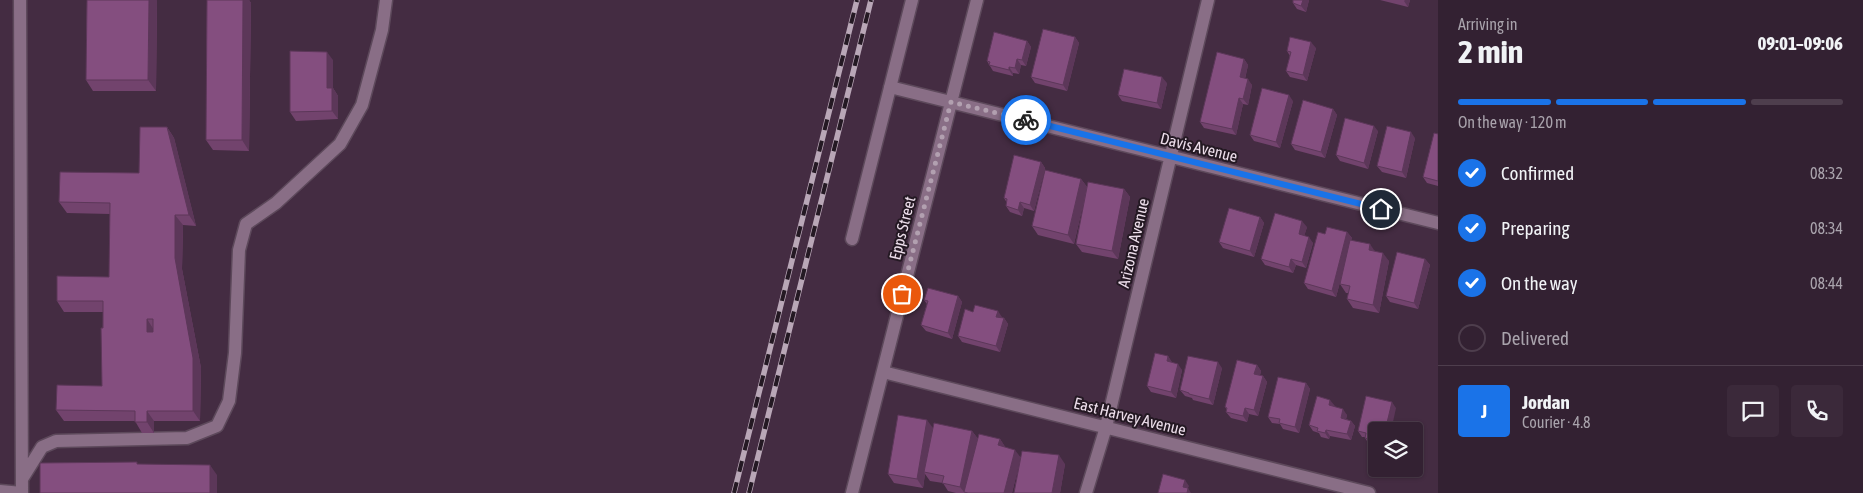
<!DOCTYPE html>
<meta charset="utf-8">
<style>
body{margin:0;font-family:"Asap Condensed",sans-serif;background:#3b293a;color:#f1f3f6;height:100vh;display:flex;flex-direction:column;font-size:19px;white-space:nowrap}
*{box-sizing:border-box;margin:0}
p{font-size:16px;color:#a9a3ac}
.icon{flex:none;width:28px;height:28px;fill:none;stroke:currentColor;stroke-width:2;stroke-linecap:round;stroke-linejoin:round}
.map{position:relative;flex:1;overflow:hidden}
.drawer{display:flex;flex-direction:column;background:#332132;width:425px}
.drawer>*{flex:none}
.buttons{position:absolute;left:1368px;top:422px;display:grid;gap:10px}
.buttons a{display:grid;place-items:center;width:55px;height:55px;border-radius:5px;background:#332132;box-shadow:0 1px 4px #0004,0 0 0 1px #4e3e4d;font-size:25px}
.pin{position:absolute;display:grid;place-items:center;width:42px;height:42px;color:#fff;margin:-21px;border:2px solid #fff;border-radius:50%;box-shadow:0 1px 5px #0007}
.courier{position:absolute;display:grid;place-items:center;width:50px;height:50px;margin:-25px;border:4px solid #1a73e8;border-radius:50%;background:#fff;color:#222;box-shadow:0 1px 6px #0007}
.head em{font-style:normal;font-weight:700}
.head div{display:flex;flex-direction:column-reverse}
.head{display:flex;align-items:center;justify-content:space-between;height:85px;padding:0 20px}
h1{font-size:32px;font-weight:700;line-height:38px}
.bar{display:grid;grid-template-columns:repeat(4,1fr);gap:8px 5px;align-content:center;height:60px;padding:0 20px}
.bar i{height:6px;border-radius:4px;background:#4e3e4d}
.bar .on{background:#1a73e8}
.bar p{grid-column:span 4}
.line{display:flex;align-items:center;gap:12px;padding:0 20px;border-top:1px solid #4e3e4d}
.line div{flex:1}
.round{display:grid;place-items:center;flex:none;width:52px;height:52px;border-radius:5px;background:#3b293a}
ol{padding:0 20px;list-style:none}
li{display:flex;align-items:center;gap:15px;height:55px}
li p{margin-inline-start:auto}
li .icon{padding:5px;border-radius:50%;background:#1a73e8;color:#fff;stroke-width:4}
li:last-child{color:#a9a3ac}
li i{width:28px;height:28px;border:2px solid #4e3e4d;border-radius:50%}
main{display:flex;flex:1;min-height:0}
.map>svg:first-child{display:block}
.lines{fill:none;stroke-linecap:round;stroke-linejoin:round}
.minor-casing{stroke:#5d495b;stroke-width:15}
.minor{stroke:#896e86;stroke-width:12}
.rail-casing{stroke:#b9a7b7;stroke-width:5.5}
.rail{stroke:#241923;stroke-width:4;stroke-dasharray:11;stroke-linecap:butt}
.wall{fill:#72436d}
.shaded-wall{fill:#5c3759}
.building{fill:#844e7f;stroke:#5c3759;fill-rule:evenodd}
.done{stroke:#b2a0b0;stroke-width:5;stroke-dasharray:0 9}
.route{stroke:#1a73e8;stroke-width:6}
.labels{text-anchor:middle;stroke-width:4;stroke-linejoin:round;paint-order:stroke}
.street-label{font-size:16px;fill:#eddeeb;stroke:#241923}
</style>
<main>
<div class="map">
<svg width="1438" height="493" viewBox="0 0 1438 493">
<rect width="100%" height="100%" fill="#442c42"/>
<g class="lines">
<!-- minor casing -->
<g class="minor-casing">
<path id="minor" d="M20 0 22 493
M890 87 1438 223
M852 239 912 0
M883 372 1369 493
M22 479 42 447 56 441 187 438 217 426 229 401 235 353 239 250 246 224 276 203 340 144 362 105 382 30 386 0
M0 491 22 493
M852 493 977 0
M1086 493 1106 427 1208 0"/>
</g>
<!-- minor -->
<use href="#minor" class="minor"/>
<!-- rail casing -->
<g class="rail-casing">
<path id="rail" d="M734 493 857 0
M749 493 871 0"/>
</g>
<!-- rail -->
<use href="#rail" class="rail"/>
</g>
<!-- wall -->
<path class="wall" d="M87 0H157L156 91H93L86 80Z
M207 0H249L251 3 249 151 213 150 206 140Z
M1309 0 1306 12 1297 9 1293 3Z
M1380 0H1410L1408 7Z
M1075 37 1079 43 1067 91 1035 83 1031 77Z
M1027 41 1031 47 1026 66 1021 65 1019 74 1013 73V76L993 71 987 61Z
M1316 48 1307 81 1290 77 1286 71 1290 56 1287 51Z
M1244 59 1248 65 1245 79 1252 85 1248 105 1243 104 1236 135 1204 128 1200 122Z
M333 60V88L338 96V119L296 121 290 112Z
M1167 83 1161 109 1122 101 1118 95Z
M1293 101 1280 148 1254 141 1250 135Z
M1333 109 1337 115 1325 158 1295 150 1291 144Z
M167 127 174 138 196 226 183 225 182 269 201 368 200 421H154V433H142L135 421H64L56 410 102 386 103 312H64L57 301 109 277 110 214 67 213 59 202 139 173Z
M1378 131 1368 169 1340 161 1336 155Z
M1438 134V186L1427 183 1423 177Z
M1415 138 1406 178 1382 172 1377 166Z
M1041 162 1045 168 1034 211 1024 208 1022 216 1010 212 1006 206 1007 203 1004 198Z
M1081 179 1087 187 1124 189 1130 197 1118 259 1082 252 1076 244 1085 196 1074 244 1038 235 1032 226Z
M1260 217 1264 223 1254 257 1223 248 1219 242Z
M1307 227 1304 236 1313 243 1306 268 1296 265 1293 273 1265 265 1261 259Z
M1347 232 1352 238 1351 240 1375 251 1389 261 1379 313 1353 308 1347 299 1349 293H1346L1340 284 1343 271 1336 297 1308 289 1304 283 1325 234Z
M1425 259 1430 265 1418 309 1390 302 1386 296Z
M958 296 962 302 952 339 926 331 921 325 927 304 924 300Z
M973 312 1002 317 1001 318H1004L1008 324 1000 352 962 342 958 336Z
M1168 356 1172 363 1182 370 1176 398 1151 392 1147 386Z
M1257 365 1261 371 1260 375 1263 376 1267 382 1258 416 1249 414 1247 422 1231 418 1226 412 1227 410 1225 407Z
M1222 368 1213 405 1193 400 1192 398 1185 396 1180 390Z
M1306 383 1310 389 1299 433 1283 429 1280 424 1272 423 1268 417Z
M1335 406 1334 407 1347 415 1346 419 1351 421 1355 426 1351 440 1330 436 1329 439 1321 437 1319 433 1313 431 1309 425Z
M1396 408 1376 431V446L1369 444 1365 438V437H1362L1358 431Z
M933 428 972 431 978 439H1000L1005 447 1020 457 1065 464 1060 493H1014L1019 464 1012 493H956L948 491 943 483 930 481 925 474 923 488 894 483 888 474Z"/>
<!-- shaded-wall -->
<path class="shaded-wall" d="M149 0H157L156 91 148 80Z
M243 0H249L251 3 249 151 242 140Z
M1303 0H1309L1306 12 1301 6Z
M1405 0H1410L1408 7 1404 1Z
M1075 37 1079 43 1067 91 1063 85Z
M1027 41 1031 47 1026 66 1022 60Z
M1311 42 1316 48 1307 81 1303 75Z
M327 52 333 60V88L338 96V119L332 111 327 88Z
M1017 59 1021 65 1019 74 1015 68Z
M1244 59 1248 65 1244 83 1240 77Z
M1009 67 1013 73V76L1009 70Z
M1162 77 1167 83 1161 109 1157 103Z
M1248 79 1252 85 1248 105 1243 99Z
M1289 95 1293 101 1280 148 1276 142Z
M1239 98 1243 104 1236 135 1232 129Z
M1333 109 1337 115 1325 158 1321 152Z
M1374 126 1378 131 1368 169 1364 163Z
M167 127 174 138 196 226 189 215Z
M1411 132 1415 138 1406 178 1402 172Z
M1041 162 1045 168 1034 211 1030 205Z
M1081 179 1087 187 1074 244 1068 235Z
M1124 189 1130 197 1118 259 1112 251Z
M1020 202 1024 208 1022 216 1018 210Z
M175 215 183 225 182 269 201 368 200 421 193 411 175 258Z
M1260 217 1264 223 1254 257 1250 251Z
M1302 221 1307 227 1303 240 1299 234Z
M1347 232 1352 238 1336 297 1332 291Z
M1309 237 1313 243 1306 268 1302 262Z
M1370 244 1376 253 1369 250Z
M1383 253 1389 261 1379 313 1373 305Z
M1291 259 1296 265 1293 273 1289 267Z
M1425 259 1430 265 1418 309 1414 303Z
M958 296 962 302 952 339 948 333Z
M998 311 1002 317 1000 323 996 317Z
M1004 318 1008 324 1000 352 996 346Z
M147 319 154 330V343L147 332Z
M1168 356 1172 362 1171 367 1167 361Z
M1218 362 1222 368 1213 405 1209 399Z
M1178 364 1182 370 1176 398 1171 392Z
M1257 365 1261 371 1259 380 1254 374Z
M1263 376 1267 382 1258 416 1254 410Z
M1306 383 1310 389 1299 433 1295 427Z
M1330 400 1335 406 1333 411 1329 405Z
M1392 402 1396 408 1391 431H1385Z
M1245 408 1249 414 1247 422 1243 416Z
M1343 409 1347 415 1345 424 1341 418Z
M147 411 154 421V433L147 422Z
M927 420 933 428 924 472 925 474 923 488 917 479Z
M1351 421 1355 426 1351 440 1347 434Z
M1326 430 1330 436 1329 439 1325 433Z
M972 431 978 439 964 492 960 487Z
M1000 439 1006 448 998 445Z
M1015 450 1021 458 1012 493H1004Z
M1059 455 1065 464 1060 493H1052Z
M210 465 217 475V493H210Z
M1185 480 1189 486 1188 488 1191 493H1187L1183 487Z"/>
<!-- building -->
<path class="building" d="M87 0H149L148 80H86Z
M207 0H243L242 140H206Z
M1293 0H1303L1301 6 1293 3Z
M1043 29 1075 37 1063 85 1031 77Z
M994 32 1027 41 1022 60 1017 59 1015 68 1009 67V70L989 65 990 62 987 61Z
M1290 37 1311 42 1303 75 1286 71 1291 52 1287 51Z
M290 51 327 52V88H332V111L290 112Z
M1217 52 1244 59 1240 77 1248 79 1243 99 1239 98 1232 129 1200 122Z
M1124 69 1162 77 1157 103 1118 95Z
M1262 88 1289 95 1276 142 1250 135Z
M1303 100 1333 109 1321 152 1291 144Z
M1345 118 1374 126 1364 163 1336 155Z
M1387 126 1411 132 1402 172 1377 166Z
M140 127H167L189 215H175V258L193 358V411H147V422H135V411L56 410 57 385 102 386 101 328H103V301H57V276L109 277 110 203 59 202 60 172 139 173ZM147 319H153V332H147Z
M1434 133 1438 134V181L1423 177Z
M1014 155 1041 162 1030 205 1020 202 1018 210 1006 206 1007 199 1004 198Z
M1045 170 1081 179 1068 235 1032 226Z
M1088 182 1124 189 1112 251 1076 244Z
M1229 208 1260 217 1250 251 1219 242Z
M1275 213 1302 221 1299 234 1309 237 1302 262 1291 259 1289 267 1261 259Z
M1327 227 1347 232 1332 291 1304 283 1318 232 1325 234Z
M1350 240 1370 244 1369 250 1383 253 1373 305 1347 299 1350 286 1340 284Z
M1397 252 1425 259 1414 303 1386 296Z
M928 288 958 296 948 333 921 325 928 301 924 300Z
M975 305 998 311 996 317 1004 318 996 346 958 336 965 309 973 312Z
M1155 353 1168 356 1167 361 1178 364 1171 392 1147 386Z
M1188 356 1218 362 1209 399 1189 394V393L1180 390Z
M1237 360 1257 365 1254 374 1263 376 1254 410 1245 408 1243 416 1226 412 1227 408 1225 407Z
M1278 377 1306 383 1295 427 1279 423 1280 419 1268 417Z
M1317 396 1330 400 1329 405 1343 409 1341 418 1351 421 1347 434 1326 430 1325 433 1317 431 1318 428 1309 425Z
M1366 396 1392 402 1385 431H1376V441L1365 438 1366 433 1358 431Z
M898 415 927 420 917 479 888 474Z
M934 423 972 431 960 487 942 483 944 476 924 472Z
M979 434 1000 439 998 445 1015 450 1004 493H968L964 492Z
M1022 451 1059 455 1052 493H1014Z
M137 462V464L210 465V493H40V463Z
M1163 474 1185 480 1183 487 1188 488 1187 493H1158Z"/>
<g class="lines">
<!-- done -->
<path class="done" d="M902 294 951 102 1026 120"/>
<!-- route -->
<path class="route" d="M1026 120 1381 209"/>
</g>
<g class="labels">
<!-- street labels -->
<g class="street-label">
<text transform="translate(1199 147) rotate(14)" y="6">Davis Avenue</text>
<text transform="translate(902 228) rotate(-76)" y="6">Epps Street</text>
<text transform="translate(1133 243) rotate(-77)" y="6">Arizona Avenue</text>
<text transform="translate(1130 416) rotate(14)" y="6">East Harvey Avenue</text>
</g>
</g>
</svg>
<div class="buttons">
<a><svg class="icon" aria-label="layers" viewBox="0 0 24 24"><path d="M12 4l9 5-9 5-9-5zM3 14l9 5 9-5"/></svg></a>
</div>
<div class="pin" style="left:902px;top:294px;background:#ea580c"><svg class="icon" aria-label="bag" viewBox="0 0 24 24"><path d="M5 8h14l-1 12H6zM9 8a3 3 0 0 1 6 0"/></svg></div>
<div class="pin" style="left:1381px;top:209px;background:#1f2937"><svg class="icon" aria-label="home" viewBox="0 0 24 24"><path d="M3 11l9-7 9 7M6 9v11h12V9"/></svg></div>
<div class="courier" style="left:1026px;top:120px"><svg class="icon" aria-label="bike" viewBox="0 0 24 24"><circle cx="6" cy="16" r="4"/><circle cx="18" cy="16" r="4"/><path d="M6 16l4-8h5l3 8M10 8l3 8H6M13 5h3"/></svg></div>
</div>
<section class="drawer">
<div class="head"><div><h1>2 min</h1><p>Arriving in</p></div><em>09:01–09:06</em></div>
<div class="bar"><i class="on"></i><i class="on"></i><i class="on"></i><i></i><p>On the way · 120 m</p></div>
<ol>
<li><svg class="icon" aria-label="check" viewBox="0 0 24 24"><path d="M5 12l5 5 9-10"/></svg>Confirmed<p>08:32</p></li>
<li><svg class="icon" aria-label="check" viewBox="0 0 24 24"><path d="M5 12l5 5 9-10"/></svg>Preparing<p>08:34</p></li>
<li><svg class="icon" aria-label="check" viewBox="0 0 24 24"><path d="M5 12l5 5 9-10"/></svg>On the way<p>08:44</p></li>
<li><i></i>Delivered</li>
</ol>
<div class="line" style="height:90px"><b class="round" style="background:#1a73e8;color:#fff">J</b><div><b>Jordan</b><p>Courier · 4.8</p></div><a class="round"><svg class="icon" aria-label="chat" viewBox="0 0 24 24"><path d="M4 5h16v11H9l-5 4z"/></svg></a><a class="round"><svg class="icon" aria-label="phone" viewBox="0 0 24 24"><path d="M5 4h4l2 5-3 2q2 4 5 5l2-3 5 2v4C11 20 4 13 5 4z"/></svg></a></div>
</section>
</main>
